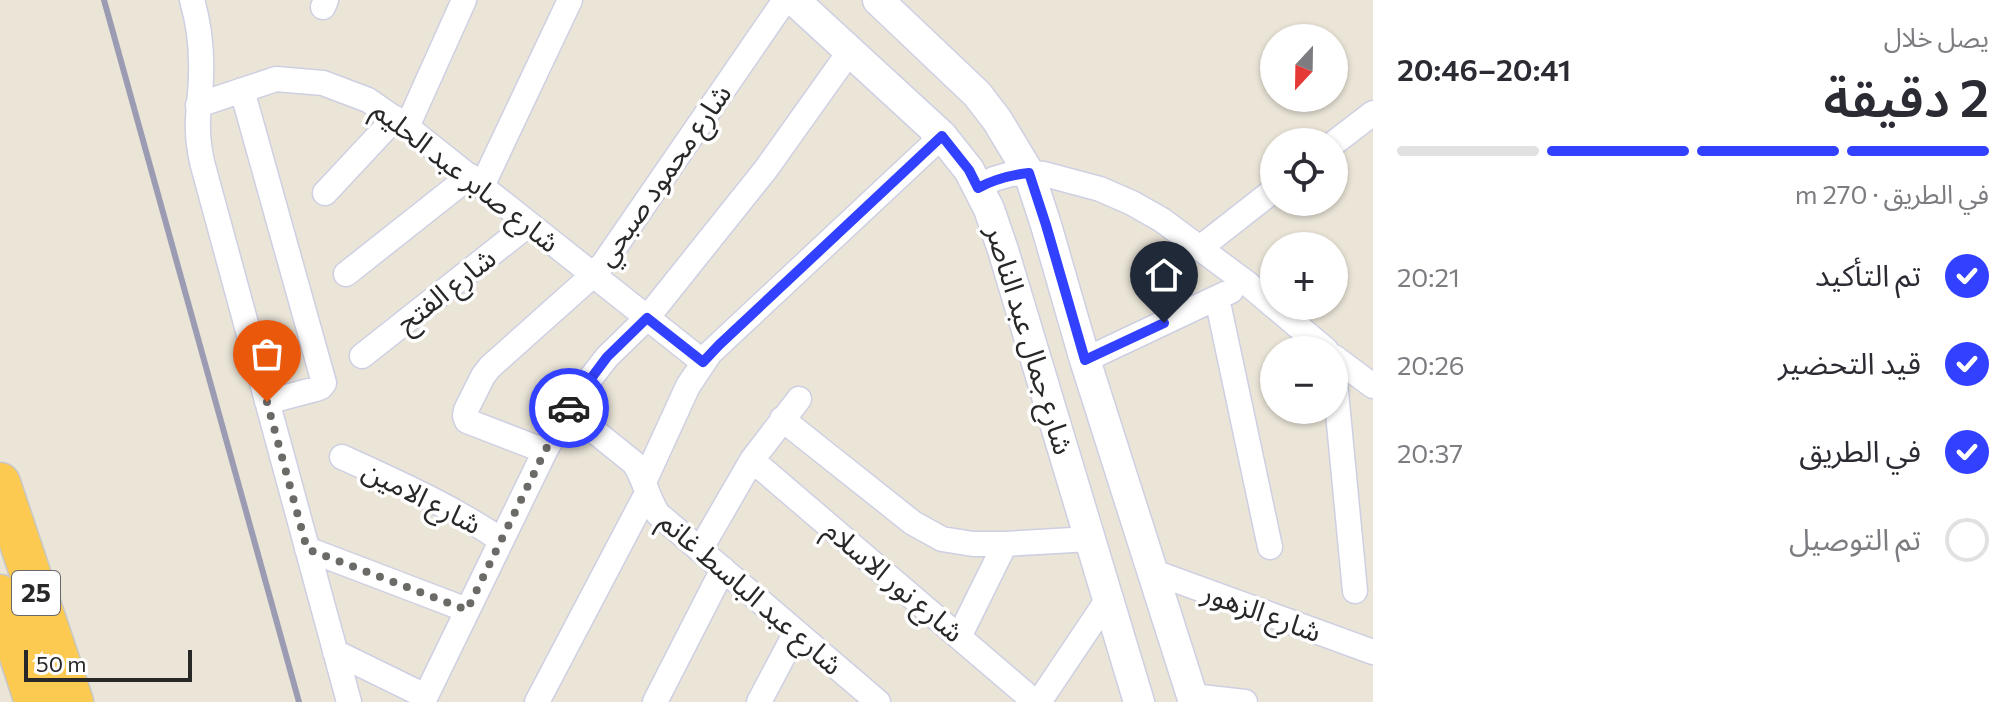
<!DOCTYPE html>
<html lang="ar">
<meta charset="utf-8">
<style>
body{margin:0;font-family:Commissioner,"Noto Sans Arabic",sans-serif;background:#f2f2f3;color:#2b2b33;direction:rtl;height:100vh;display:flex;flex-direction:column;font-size:30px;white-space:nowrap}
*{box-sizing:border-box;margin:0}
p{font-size:26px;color:#7c7c81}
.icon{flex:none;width:44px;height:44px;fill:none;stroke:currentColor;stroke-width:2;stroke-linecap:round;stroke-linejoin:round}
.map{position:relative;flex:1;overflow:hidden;direction:ltr}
.details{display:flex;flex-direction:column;background:#fff;width:640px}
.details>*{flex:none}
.needle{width:52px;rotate:202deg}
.tools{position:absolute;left:1260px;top:24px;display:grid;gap:16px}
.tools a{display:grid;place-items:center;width:88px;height:88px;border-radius:50%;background:#fff;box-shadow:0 2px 6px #0004;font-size:40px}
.scale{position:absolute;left:24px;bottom:20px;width:168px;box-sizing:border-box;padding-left:8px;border:4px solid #282828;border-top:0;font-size:22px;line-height:28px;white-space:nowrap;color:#282828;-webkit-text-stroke:6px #fff;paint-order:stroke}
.pin{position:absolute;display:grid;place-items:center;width:68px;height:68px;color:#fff;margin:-82px -34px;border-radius:50% 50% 50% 0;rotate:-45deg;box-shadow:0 0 8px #0007}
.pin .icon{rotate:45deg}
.courier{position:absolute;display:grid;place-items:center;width:80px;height:80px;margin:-40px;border:6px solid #3240ff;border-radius:50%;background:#fff;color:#222;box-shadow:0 2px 10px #0007}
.head em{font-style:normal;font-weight:600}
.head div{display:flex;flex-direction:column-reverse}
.head{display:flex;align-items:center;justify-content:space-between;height:136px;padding:0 24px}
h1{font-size:52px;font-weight:600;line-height:60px}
.bar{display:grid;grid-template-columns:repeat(4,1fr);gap:12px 8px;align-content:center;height:96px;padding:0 24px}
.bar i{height:10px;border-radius:6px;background:#e1e1e2}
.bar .selected{background:#3240ff}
.bar p{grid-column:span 4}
ol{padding:0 24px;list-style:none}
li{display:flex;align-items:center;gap:24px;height:88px}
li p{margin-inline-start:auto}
li .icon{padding:8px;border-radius:50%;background:#3240ff;color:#fff;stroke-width:4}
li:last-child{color:#7c7c81}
li i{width:44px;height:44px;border:4px solid #e1e1e2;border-radius:50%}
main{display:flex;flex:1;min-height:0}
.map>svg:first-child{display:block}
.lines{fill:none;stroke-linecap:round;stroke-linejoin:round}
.minor-casing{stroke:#cecfe2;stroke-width:27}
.tertiary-casing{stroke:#cecfe2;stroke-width:33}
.trunk-casing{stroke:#c7c7c7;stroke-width:43}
.minor{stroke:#fff;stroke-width:24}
.tertiary{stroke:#fff;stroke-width:30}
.trunk{stroke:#fcca50;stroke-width:40}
.rail{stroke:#9b9cb4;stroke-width:6}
.done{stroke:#6c6a66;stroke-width:8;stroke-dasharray:0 14.4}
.route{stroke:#3240ff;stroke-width:10}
.labels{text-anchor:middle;stroke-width:7;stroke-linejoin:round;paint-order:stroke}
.shield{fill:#fff;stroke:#686868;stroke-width:2}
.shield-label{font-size:26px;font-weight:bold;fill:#282828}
.street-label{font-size:28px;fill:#282828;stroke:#fff}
</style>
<main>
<section class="details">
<div class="head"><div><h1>2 دقيقة</h1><p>يصل خلال</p></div><em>20:41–20:46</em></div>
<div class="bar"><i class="selected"></i><i class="selected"></i><i class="selected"></i><i></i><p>في الطريق · 270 m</p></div>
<ol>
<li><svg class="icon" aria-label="check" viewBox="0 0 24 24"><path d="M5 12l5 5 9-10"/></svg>تم التأكيد<p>20:21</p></li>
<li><svg class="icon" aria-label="check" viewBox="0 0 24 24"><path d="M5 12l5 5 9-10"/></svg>قيد التحضير<p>20:26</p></li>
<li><svg class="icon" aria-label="check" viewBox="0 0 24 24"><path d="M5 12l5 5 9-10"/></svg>في الطريق<p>20:37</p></li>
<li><i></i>تم التوصيل</li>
</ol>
</section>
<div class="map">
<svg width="1373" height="702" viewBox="0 0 1373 702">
<rect width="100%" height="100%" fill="#ebe5d8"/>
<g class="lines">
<!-- minor casing -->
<g class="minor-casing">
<path id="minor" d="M192 0C199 24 202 49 201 75 201 94 197 112 198 131 198 142 200 152 202 162L349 702
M323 7 326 0
M242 90 324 383 321 387 316 389 267 402
M198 105 276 79 323 83 368 100 407 127 703 362
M407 127 464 0
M1334 143 1373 113
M482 186 570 0
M978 188 994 179 1011 174 1029 173 1044 174 1100 189 1132 203 1162 220 1248 284 1274 306
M325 193 395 118
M1200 248 1274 190
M346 274 470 176
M1217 298 1270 547
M1274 306 1326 350
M362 356 529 224
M1334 357 1373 386
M1085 360 1231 291
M1334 371 1355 591
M568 410 634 463C645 479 647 498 658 514L878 702
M782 419 913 523 942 539 973 544H1005L1090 539
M545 451 467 421 465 416 466 410 483 376 490 367 593 275 604 263 785 0
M342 457C397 482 451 506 501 540
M752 460 1035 702
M644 482 688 386 710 353 942 136
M307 549 467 610
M700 550 752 460 799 399
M1151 571 1373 652
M959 637 1005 544
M335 652 425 696
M1192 696 1245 702
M423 702 545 451 572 402 607 357 647 318 766 169 850 51
M537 702 647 493
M655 702 723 569
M759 702 796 632
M1039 702 1108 599"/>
</g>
<!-- tertiary casing -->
<g class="tertiary-casing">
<path id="tertiary" d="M794 0 942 136 969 170 989 209 1003 250 1139 702
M878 0 977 94 997 120 1029 173 1046 225 1085 360 1194 702"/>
</g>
<!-- trunk casing -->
<g class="trunk-casing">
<path id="trunk" d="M0 483 73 702
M0 595 35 702"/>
</g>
<!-- minor -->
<use href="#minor" class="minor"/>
<!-- tertiary -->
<use href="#tertiary" class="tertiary"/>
<!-- trunk -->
<use href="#trunk" class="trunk"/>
<!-- rail -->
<path class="rail" d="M104 0 299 702"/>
</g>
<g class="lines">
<!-- done -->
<path class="done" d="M267 402 307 549 467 610 545 451 569 408"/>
<!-- route -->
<path class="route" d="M569 408 607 357 647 318 703 362 719 345 942 136 969 170 978 188C995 179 1010 175 1029 173L1046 225 1085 360 1164 323"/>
</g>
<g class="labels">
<!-- shield labels -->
<rect class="shield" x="12" y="571" width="48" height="44" rx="6"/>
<g class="shield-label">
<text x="36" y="602">25</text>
</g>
<!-- street labels -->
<g class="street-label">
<text transform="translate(663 175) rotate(-55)" y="10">شارع محمود صبحي</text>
<text transform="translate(466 176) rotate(38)" y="10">شارع صابر عبد الحليم</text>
<text transform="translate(446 290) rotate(-38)" y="10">شارع الفتح</text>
<text transform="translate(1030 340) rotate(73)" y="10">شارع جمال عبد الناصر</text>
<text transform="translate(422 497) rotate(27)" y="10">شارع الامين</text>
<text transform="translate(894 581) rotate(40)" y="10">شارع نور الاسلام</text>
<text transform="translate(751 593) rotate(41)" y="10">شارع عبد الباسط غانم</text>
<text transform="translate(1262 612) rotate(20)" y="10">شارع الزهور</text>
</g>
</g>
</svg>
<div class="tools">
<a><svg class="needle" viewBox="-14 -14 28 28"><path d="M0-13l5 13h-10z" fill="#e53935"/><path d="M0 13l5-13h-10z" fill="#7c7c81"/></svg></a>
<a><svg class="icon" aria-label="locate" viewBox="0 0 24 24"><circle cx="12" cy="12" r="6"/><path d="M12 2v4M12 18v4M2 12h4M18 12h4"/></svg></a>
<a>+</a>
<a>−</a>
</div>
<div class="scale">50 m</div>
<div class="pin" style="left:267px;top:402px;background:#ea580c"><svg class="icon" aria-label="bag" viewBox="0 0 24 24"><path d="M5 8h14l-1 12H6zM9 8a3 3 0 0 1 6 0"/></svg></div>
<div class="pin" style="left:1164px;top:323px;background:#1f2937"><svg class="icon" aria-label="home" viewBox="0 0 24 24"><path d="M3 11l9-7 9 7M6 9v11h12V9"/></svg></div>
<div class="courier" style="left:569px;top:408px"><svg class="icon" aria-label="car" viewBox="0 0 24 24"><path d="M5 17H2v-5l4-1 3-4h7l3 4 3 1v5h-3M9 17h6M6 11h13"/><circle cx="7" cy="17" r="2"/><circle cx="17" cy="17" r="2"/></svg></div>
</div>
</main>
